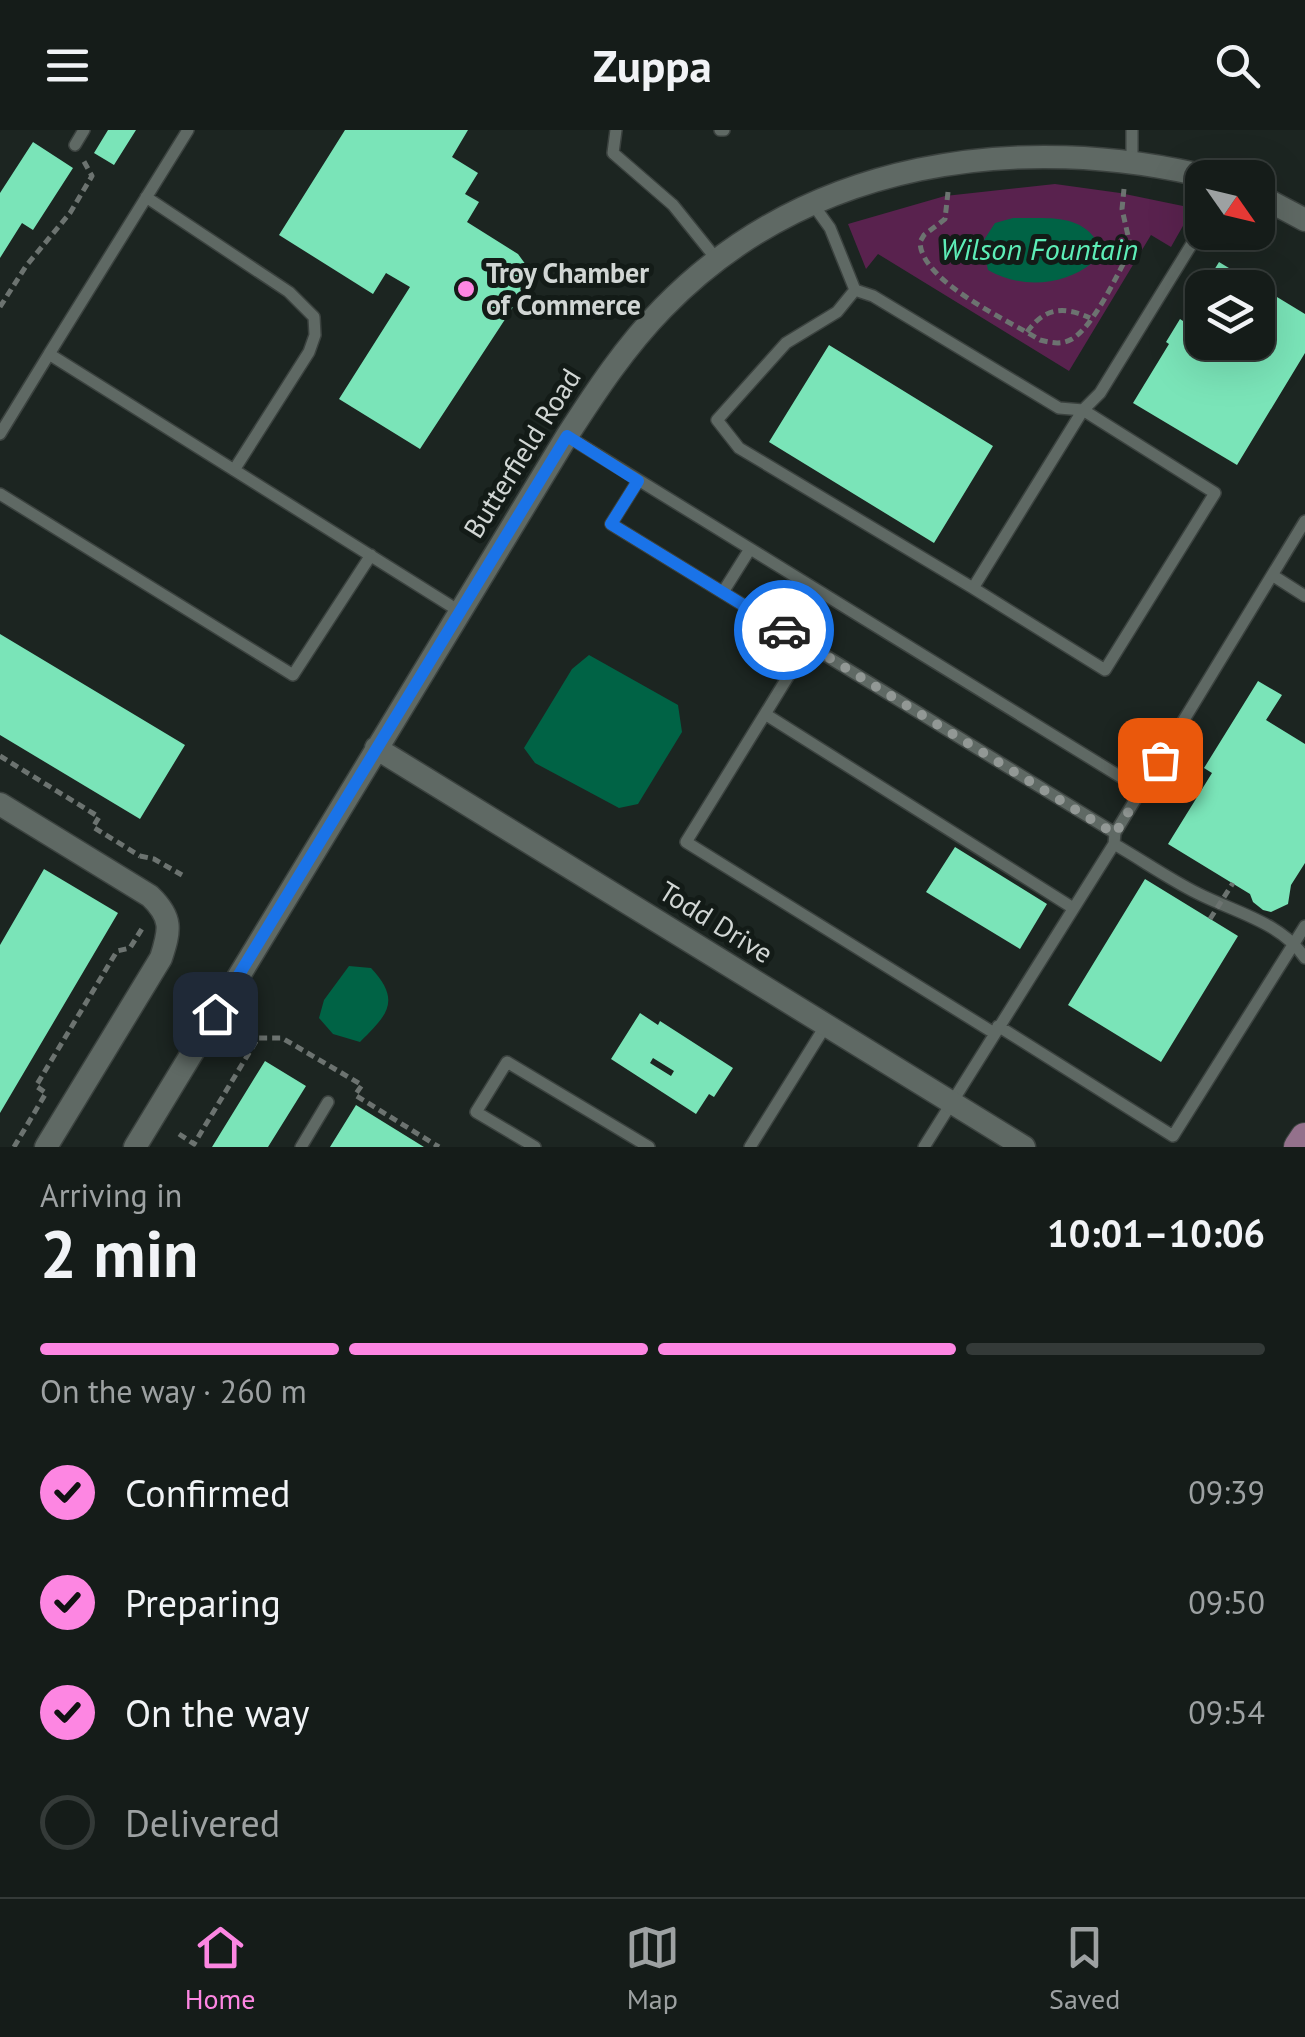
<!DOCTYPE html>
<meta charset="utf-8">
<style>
body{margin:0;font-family:"PT Sans",sans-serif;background:#222926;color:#f1f3f6;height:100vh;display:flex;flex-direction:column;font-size:38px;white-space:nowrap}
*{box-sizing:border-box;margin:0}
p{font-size:32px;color:#9da1a2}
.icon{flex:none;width:55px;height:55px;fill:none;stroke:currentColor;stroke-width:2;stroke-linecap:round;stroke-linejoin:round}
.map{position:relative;height:1017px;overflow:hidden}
.details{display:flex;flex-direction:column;background:#151c19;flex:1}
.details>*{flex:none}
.needle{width:65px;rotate:124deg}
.buttons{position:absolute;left:1185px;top:30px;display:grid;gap:20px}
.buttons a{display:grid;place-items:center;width:90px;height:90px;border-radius:20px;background:#151c19;box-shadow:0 10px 40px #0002,0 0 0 2px #343a38;font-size:50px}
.pin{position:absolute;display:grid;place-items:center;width:85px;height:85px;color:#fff;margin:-42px;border-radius:20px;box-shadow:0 5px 15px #0006}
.courier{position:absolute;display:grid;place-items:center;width:100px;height:100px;margin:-50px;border:8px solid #1a73e8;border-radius:50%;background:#fff;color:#222;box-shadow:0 2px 12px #0007}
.summary em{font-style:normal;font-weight:600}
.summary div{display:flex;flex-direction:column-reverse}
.summary{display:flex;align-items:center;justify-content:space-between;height:170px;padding:0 40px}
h1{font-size:65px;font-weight:600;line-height:75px}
.bar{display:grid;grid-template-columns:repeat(4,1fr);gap:15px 10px;align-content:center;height:120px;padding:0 40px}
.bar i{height:12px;border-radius:8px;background:#343a38}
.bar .active{background:#fd86e2}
.bar p{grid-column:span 4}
ol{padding:0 40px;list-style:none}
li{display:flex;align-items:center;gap:30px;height:110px}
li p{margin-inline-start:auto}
li .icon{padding:10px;border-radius:50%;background:#fd86e2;color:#111;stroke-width:4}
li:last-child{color:#9da1a2}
li i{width:55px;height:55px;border:5px solid #343a38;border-radius:50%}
header{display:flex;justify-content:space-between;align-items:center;height:130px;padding:0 40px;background:#151c19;font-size:45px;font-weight:600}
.tab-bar{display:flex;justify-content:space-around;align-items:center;height:140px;border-top:2px solid #343a38;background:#151c19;font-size:28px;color:#9da1a2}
.tab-bar a{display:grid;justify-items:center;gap:5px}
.tab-bar .active{color:#fd86e2}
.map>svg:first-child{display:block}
.green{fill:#59224e}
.water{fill:#006345}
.building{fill:#7ae4b8;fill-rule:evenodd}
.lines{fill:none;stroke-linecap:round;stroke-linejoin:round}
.service-casing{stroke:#3b423f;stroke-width:14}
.minor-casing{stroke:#3b423f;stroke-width:25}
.primary-casing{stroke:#3b423f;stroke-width:32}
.path{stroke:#6c7370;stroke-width:5;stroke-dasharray:8 5;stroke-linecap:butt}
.service{stroke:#5f6964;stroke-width:11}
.minor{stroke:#5f6964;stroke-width:22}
.primary{stroke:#94718c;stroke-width:30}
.path-bridge{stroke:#6c7370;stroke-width:5;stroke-dasharray:8 5;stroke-linecap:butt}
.done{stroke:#929895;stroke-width:10;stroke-dasharray:0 18}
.route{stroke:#1a73e8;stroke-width:12}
.poi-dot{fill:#fd86e2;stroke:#131b17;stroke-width:4}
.labels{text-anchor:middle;stroke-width:10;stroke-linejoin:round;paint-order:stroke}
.poi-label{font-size:28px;font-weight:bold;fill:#d1d6d4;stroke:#131b17;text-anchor:start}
.street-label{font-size:28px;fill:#d1d6d4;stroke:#131b17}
.water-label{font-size:30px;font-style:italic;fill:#5deeb7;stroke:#131b17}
</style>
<header><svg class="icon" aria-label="menu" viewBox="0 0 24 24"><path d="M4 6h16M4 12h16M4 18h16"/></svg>Zuppa<svg class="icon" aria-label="search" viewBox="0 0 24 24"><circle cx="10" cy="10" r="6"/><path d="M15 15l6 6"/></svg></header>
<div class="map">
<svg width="1305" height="1017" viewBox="0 0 1305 1017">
<rect width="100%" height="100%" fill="#1c2521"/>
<!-- green -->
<path class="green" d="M1055 54 1120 63 1183 76 1184 94 1171 117 1151 105 1069 241 878 124 866 139 848 94 945 66Z"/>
<!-- water -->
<path class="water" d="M1013 88C1044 89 1080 82 1098 113L1092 133C1064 156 1020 159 988 140L982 113 995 93Z
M589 525 678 575 682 602 638 674 619 678 535 633 524 618 572 539Z
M349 836 371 838C402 871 387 885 360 912L333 904 319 888 324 870Z"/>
<!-- building -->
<path class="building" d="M108 0H136L114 35 94 23Z
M345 0H468L452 27 478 43 465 64 479 72 467 92 518 124 526 135 527 149 519 168 420 319 339 269 410 157 386 143 373 164 279 105Z
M33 12 73 38 33 100 22 93 0 128V63Z
M1219 132 1305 184V223L1237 335 1133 273 1169 214 1166 212 1180 189 1183 191 1202 159V212H1258V158H1203Z
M829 215 993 316 934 413 769 312Z
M0 504 185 615 140 689 0 605Z
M1258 551 1282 565 1266 590 1305 614V733L1291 755 1288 774 1271 782 1263 780 1253 772 1250 764 1168 714 1212 643 1204 638Z
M955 717 1047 774 1020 819 926 762Z
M44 739 118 783 0 983V815Z
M1145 749 1238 806 1161 932 1068 875Z
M640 883 658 895 660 891 733 938 714 967 709 964 696 984 611 929ZM653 928 674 941 671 946 650 933Z
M265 931 306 956 268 1017H212Z
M356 975 424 1017H330Z"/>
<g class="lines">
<!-- service casing -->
<g class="service-casing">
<path id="service" d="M188 0 49 224 459 481
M616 0 613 23 673 75 718 131
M720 0H724
M75 15 84 0
M1132 27V0
M146 67 289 162 314 187 315 205 309 222 234 340
M812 73 830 98 855 160 873 166 1059 278 1083 280 1215 363 1105 540 973 458 1083 280 1100 263 1193 112 1202 89
M855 160 837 182 786 213 717 290 739 318 973 458
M0 304 49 224
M567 306 1142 660
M638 351 611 394 1115 703
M0 364 293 545 371 425
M1272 445 1305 466
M723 462 750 419
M765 584 808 514
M1114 714C1142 730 1169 749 1197 763 1234 782 1281 792 1305 828
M998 896 1173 1006 1305 796
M994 903 686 712 765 584 1073 778
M301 1017 328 972
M535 1017 476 982 507 932 649 1017
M750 1017 826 895
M924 1017 1114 714 1115 703 1305 391"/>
</g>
<!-- minor casing -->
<g class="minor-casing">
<path id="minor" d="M1258 65 1305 90
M376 618 1024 1017
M0 674 150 766C173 788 170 800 161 828L46 1017
M135 1017 567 306C596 261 625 217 663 178 807 30 1019 0 1213 48"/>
</g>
<!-- primary casing -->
<g class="primary-casing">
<path id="primary" d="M1299 1017 1305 1008"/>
</g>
<!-- path -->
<path class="path" d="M948 62 945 89 924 105 920 112C921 152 1008 190 1040 210 1052 213 1061 215 1072 209 1094 196 1118 143 1131 119L1122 79 1124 59
M0 177 26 136 70 83 92 46 82 28
M1027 202C1045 177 1064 176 1090 188
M0 626 99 687 93 697 140 726
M140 726 154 729 182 745
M179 1004 194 1014 258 908H282L362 955 355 965 439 1017
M14 1017 46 963 36 956 117 821 130 818 143 797"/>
<!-- service -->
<use href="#service" class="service"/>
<!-- minor -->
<use href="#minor" class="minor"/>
<!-- primary -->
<use href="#primary" class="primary"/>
<!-- path-bridge -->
<path class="path-bridge" d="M1210 789 1233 753"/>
</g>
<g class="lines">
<!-- done -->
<path class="done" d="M784 500 1115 704 1160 630"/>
<!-- route -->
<path class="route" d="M215 884 567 306 638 351 611 394 784 500"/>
</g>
<!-- markers -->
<circle class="poi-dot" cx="466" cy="159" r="10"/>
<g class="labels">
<!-- poi labels -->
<g class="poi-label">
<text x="486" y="153">Troy Chamber<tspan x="486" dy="32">of Commerce</tspan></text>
</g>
<!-- street labels -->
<g class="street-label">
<text transform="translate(522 323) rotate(-58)" y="10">Butterfield Road</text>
<text transform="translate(716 792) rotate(32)" y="10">Todd Drive</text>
</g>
<!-- water labels -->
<g class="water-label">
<text x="1039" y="130">Wilson Fountain</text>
</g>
</g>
</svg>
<div class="buttons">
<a><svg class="needle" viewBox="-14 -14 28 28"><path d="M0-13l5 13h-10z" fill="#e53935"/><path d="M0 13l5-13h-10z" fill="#9da1a2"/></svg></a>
<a><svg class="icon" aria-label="layers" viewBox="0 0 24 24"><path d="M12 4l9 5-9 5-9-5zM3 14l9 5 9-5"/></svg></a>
</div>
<div class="pin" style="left:1160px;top:630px;background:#ea580c"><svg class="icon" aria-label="bag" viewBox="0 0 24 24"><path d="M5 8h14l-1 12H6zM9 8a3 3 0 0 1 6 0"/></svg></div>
<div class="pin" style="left:215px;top:884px;background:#1f2937"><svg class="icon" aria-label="home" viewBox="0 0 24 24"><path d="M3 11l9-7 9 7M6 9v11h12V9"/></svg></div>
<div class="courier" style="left:784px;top:500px"><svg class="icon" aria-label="car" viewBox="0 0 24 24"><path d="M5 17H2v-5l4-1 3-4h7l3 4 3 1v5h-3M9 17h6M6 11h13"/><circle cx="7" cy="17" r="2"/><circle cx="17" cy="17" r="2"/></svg></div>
</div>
<section class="details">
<div class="summary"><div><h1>2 min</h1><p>Arriving in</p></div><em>10:01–10:06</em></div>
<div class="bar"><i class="active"></i><i class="active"></i><i class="active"></i><i></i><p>On the way · 260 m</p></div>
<ol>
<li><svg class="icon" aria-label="check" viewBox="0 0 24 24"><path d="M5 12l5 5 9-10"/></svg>Confirmed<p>09:39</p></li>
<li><svg class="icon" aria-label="check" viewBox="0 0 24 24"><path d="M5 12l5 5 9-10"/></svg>Preparing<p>09:50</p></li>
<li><svg class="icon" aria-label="check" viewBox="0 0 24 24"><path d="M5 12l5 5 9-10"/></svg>On the way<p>09:54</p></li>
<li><i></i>Delivered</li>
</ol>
</section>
<nav class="tab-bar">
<a class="active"><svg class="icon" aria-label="home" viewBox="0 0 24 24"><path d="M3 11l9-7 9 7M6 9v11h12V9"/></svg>Home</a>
<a><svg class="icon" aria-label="map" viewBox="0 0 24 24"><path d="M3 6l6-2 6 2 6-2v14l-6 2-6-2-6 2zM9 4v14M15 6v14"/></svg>Map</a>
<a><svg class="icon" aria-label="saved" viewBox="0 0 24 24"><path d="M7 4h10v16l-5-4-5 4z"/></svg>Saved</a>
</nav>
